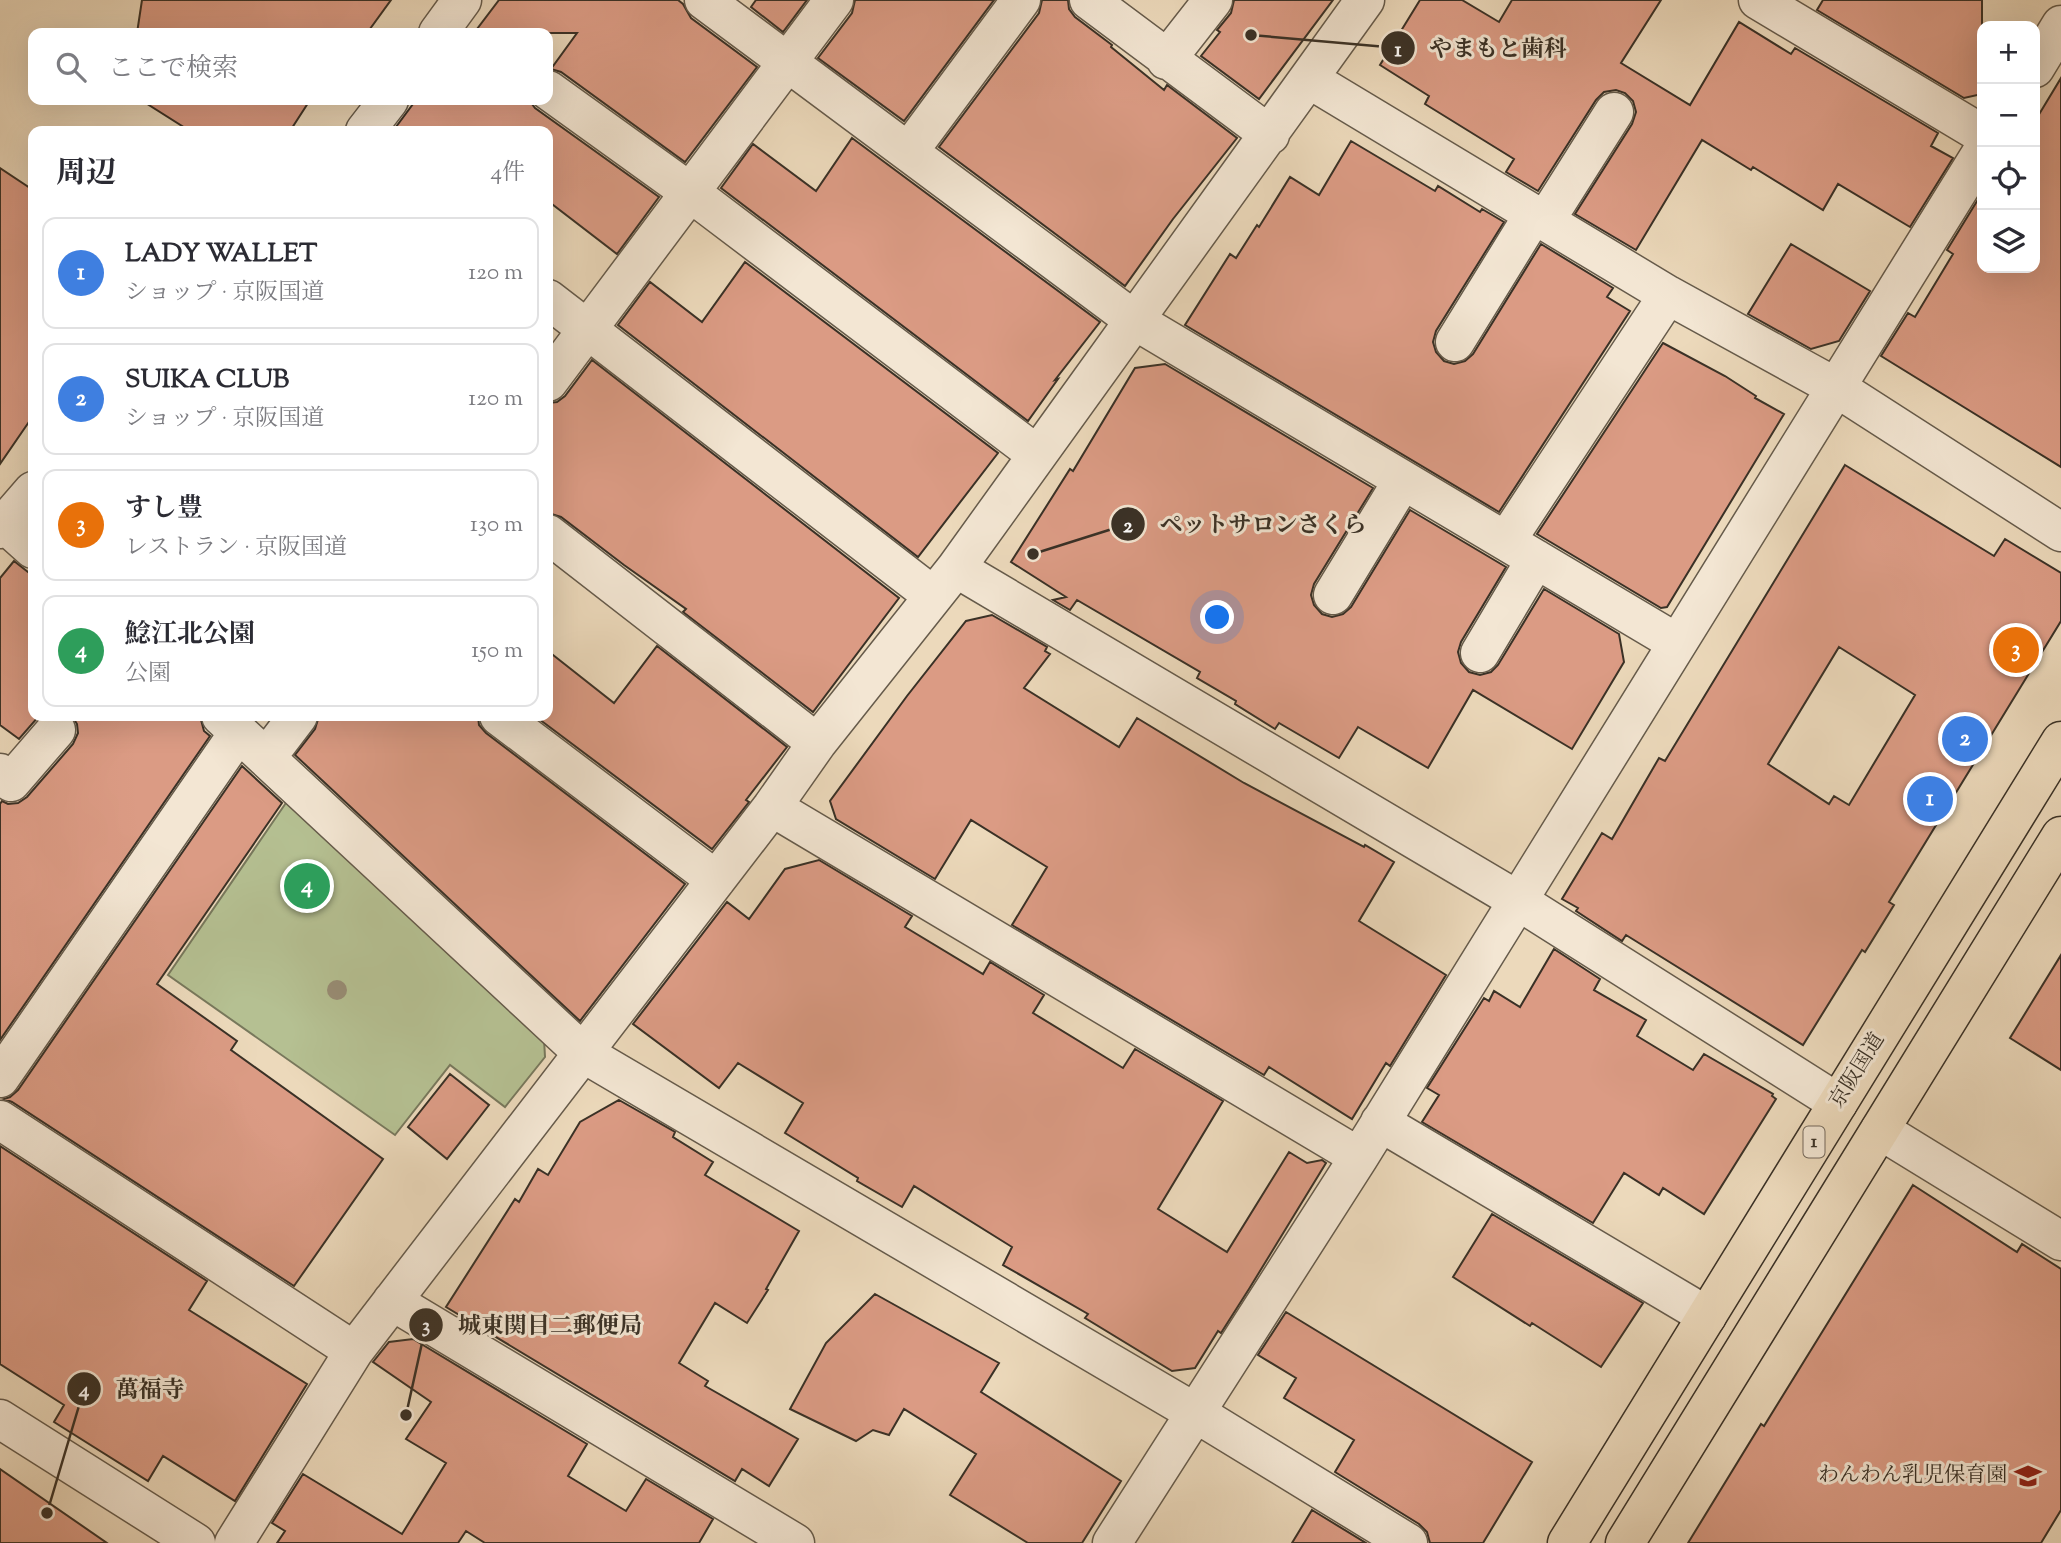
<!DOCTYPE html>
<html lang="ja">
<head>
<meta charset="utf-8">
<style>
  body { margin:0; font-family:"Sorts Mill Goudy","Noto Serif JP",serif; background:#f2f2f3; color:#2b2b33 }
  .controls { position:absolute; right:21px; top:21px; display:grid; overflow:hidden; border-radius:14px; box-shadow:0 7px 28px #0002 }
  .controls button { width:63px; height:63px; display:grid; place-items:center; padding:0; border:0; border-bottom:2px solid #e1e1e2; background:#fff; color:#2b2b33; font:35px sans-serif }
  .you { position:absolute; left:1218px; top:618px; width:24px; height:24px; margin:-18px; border:5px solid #fff; border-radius:50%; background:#1a73e8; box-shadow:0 0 0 10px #1a73e833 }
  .badge { display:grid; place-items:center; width:46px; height:46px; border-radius:50%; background:#ea580c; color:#fff; font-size:23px; font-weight:700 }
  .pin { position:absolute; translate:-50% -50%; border:4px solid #fff; box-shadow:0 2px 7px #0006 }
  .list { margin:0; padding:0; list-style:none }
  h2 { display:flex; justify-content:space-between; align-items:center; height:91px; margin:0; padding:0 28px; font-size:30px }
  h2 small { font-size:23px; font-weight:400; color:#7c7c81 }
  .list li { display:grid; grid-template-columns:46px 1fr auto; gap:21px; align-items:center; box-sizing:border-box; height:112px; margin:0 14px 14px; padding:0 14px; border:2px solid #e1e1e2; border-radius:14px }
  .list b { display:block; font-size:26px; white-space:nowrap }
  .list p { margin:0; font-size:23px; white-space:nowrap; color:#7c7c81 }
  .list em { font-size:23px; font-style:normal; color:#7c7c81 }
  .icon { flex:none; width:38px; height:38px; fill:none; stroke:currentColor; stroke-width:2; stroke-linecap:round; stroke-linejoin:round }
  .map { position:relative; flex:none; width:2061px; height:1543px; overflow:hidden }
  .search { position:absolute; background:#fff; box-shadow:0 7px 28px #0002; left:28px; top:28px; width:525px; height:77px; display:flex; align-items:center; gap:18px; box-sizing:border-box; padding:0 24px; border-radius:14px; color:#7c7c81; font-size:26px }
  .panel { position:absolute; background:#fff; box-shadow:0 7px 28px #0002; left:28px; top:126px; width:525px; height:595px; border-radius:14px }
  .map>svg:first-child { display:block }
</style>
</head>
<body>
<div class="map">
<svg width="2061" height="1543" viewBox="0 0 2061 1543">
  <rect width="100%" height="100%" fill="#ecd9bb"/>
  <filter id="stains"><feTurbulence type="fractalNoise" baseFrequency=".00286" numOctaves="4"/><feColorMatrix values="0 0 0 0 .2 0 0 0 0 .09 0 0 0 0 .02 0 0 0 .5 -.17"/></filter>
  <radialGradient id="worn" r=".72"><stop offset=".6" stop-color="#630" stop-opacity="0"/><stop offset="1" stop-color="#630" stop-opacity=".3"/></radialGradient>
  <path fill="#b5c092" stroke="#78785c" stroke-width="2" d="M 290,797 L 544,1039 L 545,1057 L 505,1107 L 450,1065 L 395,1135 L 168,975 Z"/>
  <path fill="#db9b84" stroke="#3a3126" stroke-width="2" fill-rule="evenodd" d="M 142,0 L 391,0 L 367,33 L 137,33 Z
    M 499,0 L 678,0 L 683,4 L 691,18 L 757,67 L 685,162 L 561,72 L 551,69 L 577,33 L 474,33 Z
    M 756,0 L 807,0 L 783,32 L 751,7 Z
    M 855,0 L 994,0 L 904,121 L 818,58 L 852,13 Z
    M 1042,0 L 1068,0 L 1069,9 L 1075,17 L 1112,45 L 1111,47 L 1164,90 L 1167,85 L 1237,138 L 1173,219 L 1125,286 L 939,147 L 1039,13 Z
    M 1234,0 L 1333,0 L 1259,99 L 1201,56 L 1220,32 L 1217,30 L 1231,13 Z
    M 1420,0 L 1462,0 L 1499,22 L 1512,0 L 1661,0 L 1621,63 L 1690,105 L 1739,22 L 1791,54 L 1795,48 L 1938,133 L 1931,146 L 1953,158 L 1910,227 L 1838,184 L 1823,210 L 1753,167 L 1751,170 L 1702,140 L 1636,250 L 1575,214 L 1632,124 L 1636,112 L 1633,101 L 1625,93 L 1616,90 L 1604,92 L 1596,100 L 1538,191 L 1506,172 L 1514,159 L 1425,104 L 1429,96 L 1380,65 Z
    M 1823,0 L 1982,0 L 1982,94 L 1964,98 L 1817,10 Z
    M 2061,78 L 2061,467 L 1881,356 L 1908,313 L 1915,317 L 1953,254 L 1947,250 L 1982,193 L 1982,268 L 2035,268 L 2035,121 Z
    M 141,100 L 310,100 L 290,131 L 190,131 Z
    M 416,100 L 529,100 L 535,108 L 659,197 L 617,254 L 548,201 L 548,131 L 393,131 Z
    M 852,138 L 1100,322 L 1055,380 L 1058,379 L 1028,421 L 721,188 L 753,144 L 816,191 Z
    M 1351,141 L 1435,191 L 1438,186 L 1480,212 L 1482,209 L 1504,222 L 1436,331 L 1433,342 L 1436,352 L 1444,361 L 1454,364 L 1465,361 L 1473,354 L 1541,244 L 1613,288 L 1607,297 L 1630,311 L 1499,512 L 1185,325 L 1230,254 L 1236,258 L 1257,225 L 1259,227 L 1290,177 L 1319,195 Z
    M 0,168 L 33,190 L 33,416 L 0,464 Z
    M 1791,244 L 1870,291 L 1839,341 L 1811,349 L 1748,314 Z
    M 745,262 L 998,453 L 918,557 L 618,325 L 650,282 L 702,322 Z
    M 1663,343 L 1725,376 L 1756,396 L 1755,398 L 1784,414 L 1667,607 L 1661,608 L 1537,534 Z
    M 592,360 L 899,598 L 813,712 L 683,612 L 686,609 L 624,565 L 561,517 L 548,513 L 548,403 L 557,402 L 565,396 Z
    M 1165,364 L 1373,488 L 1314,584 L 1311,595 L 1314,605 L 1322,614 L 1332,617 L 1343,614 L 1351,607 L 1410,510 L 1506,567 L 1461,642 L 1458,652 L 1461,663 L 1469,672 L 1480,675 L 1491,672 L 1498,665 L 1544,589 L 1619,634 L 1624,662 L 1572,749 L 1473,690 L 1428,768 L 1358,727 L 1339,758 L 1279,723 L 1275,729 L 1235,704 L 1236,701 L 1197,678 L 1200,672 L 1077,600 L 1070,610 L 1053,600 L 1066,597 L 1011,562 L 1070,469 L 1073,471 L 1135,368 Z
    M 1845,465 L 1994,556 L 2005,539 L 2061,573 L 2061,621 L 1889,902 L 1894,905 L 1865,952 L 1862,950 L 1803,1045 L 1626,935 L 1622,941 L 1576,911 L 1578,908 L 1562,899 L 1602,833 L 1612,839 L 1659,758 L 1665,761 ZM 1839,647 L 1915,695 L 1849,805 L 1834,796 L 1829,804 L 1768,764 Z
    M 14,561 L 33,576 L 33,716 L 39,716 L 19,739 L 0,725 L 0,578 Z
    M 992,615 L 1047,647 L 1045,651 L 1050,654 L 1024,688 L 1119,747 L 1137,718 L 1244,783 L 1364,847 L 1365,845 L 1394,862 L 1359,921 L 1446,975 L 1390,1066 L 1386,1063 L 1352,1119 L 1269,1067 L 1264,1075 L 1012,925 L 1047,867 L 971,820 L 935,879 L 836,819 L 830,801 L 907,696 L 966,621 Z
    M 657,646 L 787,747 L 746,800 L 749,802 L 712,849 L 535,716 L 548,716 L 548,651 L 614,703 Z
    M 72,716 L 200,716 L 204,731 L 210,736 L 0,1040 L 0,804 L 2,801 L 8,804 L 18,803 L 27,797 L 73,744 L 78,733 L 77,724 Z
    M 319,716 L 478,716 L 479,725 L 486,733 L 685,884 L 580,1021 L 295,755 L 315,729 Z
    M 242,766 L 282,803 L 157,984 L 237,1041 L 231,1050 L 383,1159 L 294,1286 L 12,1102 L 4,1099 L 10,1097 L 18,1090 Z
    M 819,860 L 912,916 L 905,927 L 983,974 L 990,962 L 1044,995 L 1033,1013 L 1123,1068 L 1135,1049 L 1223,1101 L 1158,1209 L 1227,1252 L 1289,1152 L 1307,1163 L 1322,1160 L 1326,1163 L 1249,1289 L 1221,1333 L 1218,1331 L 1195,1368 L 1172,1371 L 1085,1318 L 1088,1314 L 1003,1265 L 1012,1247 L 914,1186 L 902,1207 L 857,1181 L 858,1178 L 785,1133 L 803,1103 L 738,1063 L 719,1088 L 633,1024 L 727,902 L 749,919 L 785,869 Z
    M 1554,949 L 1600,979 L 1594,990 L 1646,1020 L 1637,1036 L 1693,1070 L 1704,1054 L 1773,1094 L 1772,1096 L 1776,1099 L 1704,1214 L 1663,1188 L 1659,1195 L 1624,1173 L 1593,1223 L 1422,1122 L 1439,1095 L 1427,1088 L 1484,998 L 1489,1001 L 1494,991 L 1520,1007 Z
    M 2061,955 L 2061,1070 L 2010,1038 Z
    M 450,1074 L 489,1105 L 447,1159 L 408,1127 Z
    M 619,1100 L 675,1132 L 673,1137 L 713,1162 L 705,1175 L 799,1231 L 766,1289 L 768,1290 L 747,1323 L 715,1303 L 679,1363 L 708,1381 L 705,1386 L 798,1439 L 769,1486 L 742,1469 L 735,1481 L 446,1307 L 515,1199 L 519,1202 L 538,1169 L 548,1175 L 580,1122 Z
    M 0,1146 L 207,1281 L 189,1310 L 307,1384 L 235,1501 L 163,1456 L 148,1481 L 54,1422 L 64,1405 L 0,1364 Z
    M 1913,1185 L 2017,1252 L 2022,1244 L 2061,1269 L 2061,1510 L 2041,1543 L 1688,1543 L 1761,1424 L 1764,1426 Z
    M 1492,1214 L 1643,1303 L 1601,1367 L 1532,1323 L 1530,1326 L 1453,1277 Z
    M 875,1294 L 999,1363 L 981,1392 L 1121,1481 L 1082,1543 L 1028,1543 L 950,1495 L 976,1454 L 904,1409 L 889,1435 L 873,1430 L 856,1441 L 790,1409 L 826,1343 Z
    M 1286,1312 L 1532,1462 L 1483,1543 L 1430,1543 L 1427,1532 L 1419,1524 L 1335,1472 L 1354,1440 L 1284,1398 L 1296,1378 L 1258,1355 Z
    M 413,1339 L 587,1444 L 568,1476 L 626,1511 L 646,1479 L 713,1519 L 699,1543 L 485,1543 L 466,1531 L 458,1543 L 277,1543 L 285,1531 L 272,1523 L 303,1474 L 402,1534 L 446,1463 L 406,1439 L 431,1402 L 373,1362 L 389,1342 Z
    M 0,1469 L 107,1543 L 0,1543 Z
    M 1312,1510 L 1366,1543 L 1292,1543 Z"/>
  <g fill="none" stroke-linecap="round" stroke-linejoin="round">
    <defs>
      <path id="minor" d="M 704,0 L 1134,320 L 1677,643
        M 1089,0 L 1270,135
        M 1758,0 L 1982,134
        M 438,33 L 462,0
        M 1166,60 L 1213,0
        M 2035,68 L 2061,25
        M 1309,79 L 1668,295 L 1837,388 L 2061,532
        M 548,90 L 691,193 L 1036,454
        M 365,131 L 389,100
        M 909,151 L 1021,0
        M 1545,221 L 1614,112
        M 548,299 L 932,595
        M 1455,342 L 1534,214
        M 548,382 L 834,0
        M 5,524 L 33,549
        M 0,529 L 33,491
        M 548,534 L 817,743
        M 1506,541 L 1668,295
        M 956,568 L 1517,900 L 1838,1103
        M 1333,595 L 1403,480
        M 1480,653 L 1536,559
        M 221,716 L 583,1053 L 1194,1412 L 1408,1543
        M 499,716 L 716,880
        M 266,758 L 298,716
        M 0,773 L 11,782 L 56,730
        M 772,807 L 1359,1157
        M 0,1078 L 239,732
        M 0,1120 L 354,1351
        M 1380,1122 L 1707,1316
        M 1880,1130 L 2061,1241
        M 392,1301 L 795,1543
        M 0,1419 L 196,1543
        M 234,1543 L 354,1351 L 772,807 L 817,743 L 956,568 L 1365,0
        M 1112,1543 L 1359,1157 L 1982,152"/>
      <path id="highway" d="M 1567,1543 L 2061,741
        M 1625,1543 L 2061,836"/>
    </defs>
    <use href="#minor" stroke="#665b4b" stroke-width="41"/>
    <use href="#highway" stroke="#3a3126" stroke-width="41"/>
    <use href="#minor" stroke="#f3e6d3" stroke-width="38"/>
    <use href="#highway" stroke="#ecd9bb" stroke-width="38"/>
  </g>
  <circle fill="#988d75" cx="337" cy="990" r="10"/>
  <defs>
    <symbol id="school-bare" viewBox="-9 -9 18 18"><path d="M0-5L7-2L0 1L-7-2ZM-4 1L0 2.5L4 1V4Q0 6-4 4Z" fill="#8f2418" stroke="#f3e6d3" stroke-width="2.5" paint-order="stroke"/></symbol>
  </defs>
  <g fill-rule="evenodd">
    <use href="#school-bare" x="2009" y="1457" width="38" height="38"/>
  </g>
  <g text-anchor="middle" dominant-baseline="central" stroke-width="6" stroke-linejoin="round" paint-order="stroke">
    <rect fill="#f3e6d3" stroke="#72675a" stroke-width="2" x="1803.5" y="1126.5" width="21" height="31" rx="5"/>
    <g font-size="19" font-weight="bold" fill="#3a3126">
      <text x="1814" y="1142">1</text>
    </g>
    <g font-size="21" fill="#3a3126" stroke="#f3e6d3">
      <text transform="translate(1858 1071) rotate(-58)">京阪国道</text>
    </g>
    <g font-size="21" fill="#3a3126" stroke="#f3e6d3" text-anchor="end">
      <text x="2007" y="1476">わんわん乳児保育園</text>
    </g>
  </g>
  <path fill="none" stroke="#3a3126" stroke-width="2.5" d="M1251 35L1398 48M1033 554L1128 524M406 1415L426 1325M47 1513L84 1389"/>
  <g fill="#3a3126" stroke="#f3e6d3" stroke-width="2.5">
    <circle cx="1251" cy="35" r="7"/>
    <circle cx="1033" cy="554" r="7"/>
    <circle cx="406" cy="1415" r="7"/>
    <circle cx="47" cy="1513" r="7"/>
    <circle cx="1398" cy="48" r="18"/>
    <circle cx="1128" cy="524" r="18"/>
    <circle cx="426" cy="1325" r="18"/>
    <circle cx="84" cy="1389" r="18"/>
  </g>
  <g font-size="21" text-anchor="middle" font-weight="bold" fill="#fff">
    <text x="1398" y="56">1</text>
    <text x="1128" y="532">2</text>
    <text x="426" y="1332">3</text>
    <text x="84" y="1396">4</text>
  </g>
  <g font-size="23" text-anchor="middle" font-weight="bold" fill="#3a3126" stroke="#f3e6d3" stroke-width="6" stroke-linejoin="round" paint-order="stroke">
    <text x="1498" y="56">やまもと歯科</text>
    <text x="1263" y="532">ペットサロンさくら</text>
    <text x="550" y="1333">城東関目二郵便局</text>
    <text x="150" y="1397">萬福寺</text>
  </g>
  <rect width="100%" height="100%" filter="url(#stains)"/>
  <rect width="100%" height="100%" fill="url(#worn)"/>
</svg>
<div class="controls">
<button>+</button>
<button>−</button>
<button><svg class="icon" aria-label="locate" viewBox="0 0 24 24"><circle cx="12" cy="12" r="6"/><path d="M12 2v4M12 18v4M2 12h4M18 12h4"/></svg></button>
<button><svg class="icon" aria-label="layers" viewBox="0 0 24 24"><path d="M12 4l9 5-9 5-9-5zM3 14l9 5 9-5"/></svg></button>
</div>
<div class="you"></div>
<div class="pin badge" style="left:1930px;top:799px;background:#3f7fe0">1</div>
<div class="pin badge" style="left:1965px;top:739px;background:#3f7fe0">2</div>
<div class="pin badge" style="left:2016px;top:650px;background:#e8710a">3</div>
<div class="pin badge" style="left:307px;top:886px;background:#2e9e5b">4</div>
<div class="search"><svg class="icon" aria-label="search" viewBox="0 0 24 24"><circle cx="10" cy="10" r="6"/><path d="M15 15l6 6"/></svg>ここで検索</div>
<section class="panel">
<h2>周辺<small>4件</small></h2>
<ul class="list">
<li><span class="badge" style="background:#3f7fe0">1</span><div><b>LADY WALLET</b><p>ショップ · 京阪国道</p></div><em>120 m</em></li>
<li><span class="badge" style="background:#3f7fe0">2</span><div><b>SUIKA CLUB</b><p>ショップ · 京阪国道</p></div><em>120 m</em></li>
<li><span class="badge" style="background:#e8710a">3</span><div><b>すし豊</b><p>レストラン · 京阪国道</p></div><em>130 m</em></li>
<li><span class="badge" style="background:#2e9e5b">4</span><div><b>鯰江北公園</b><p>公園</p></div><em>150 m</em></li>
</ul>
</section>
</div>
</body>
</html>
